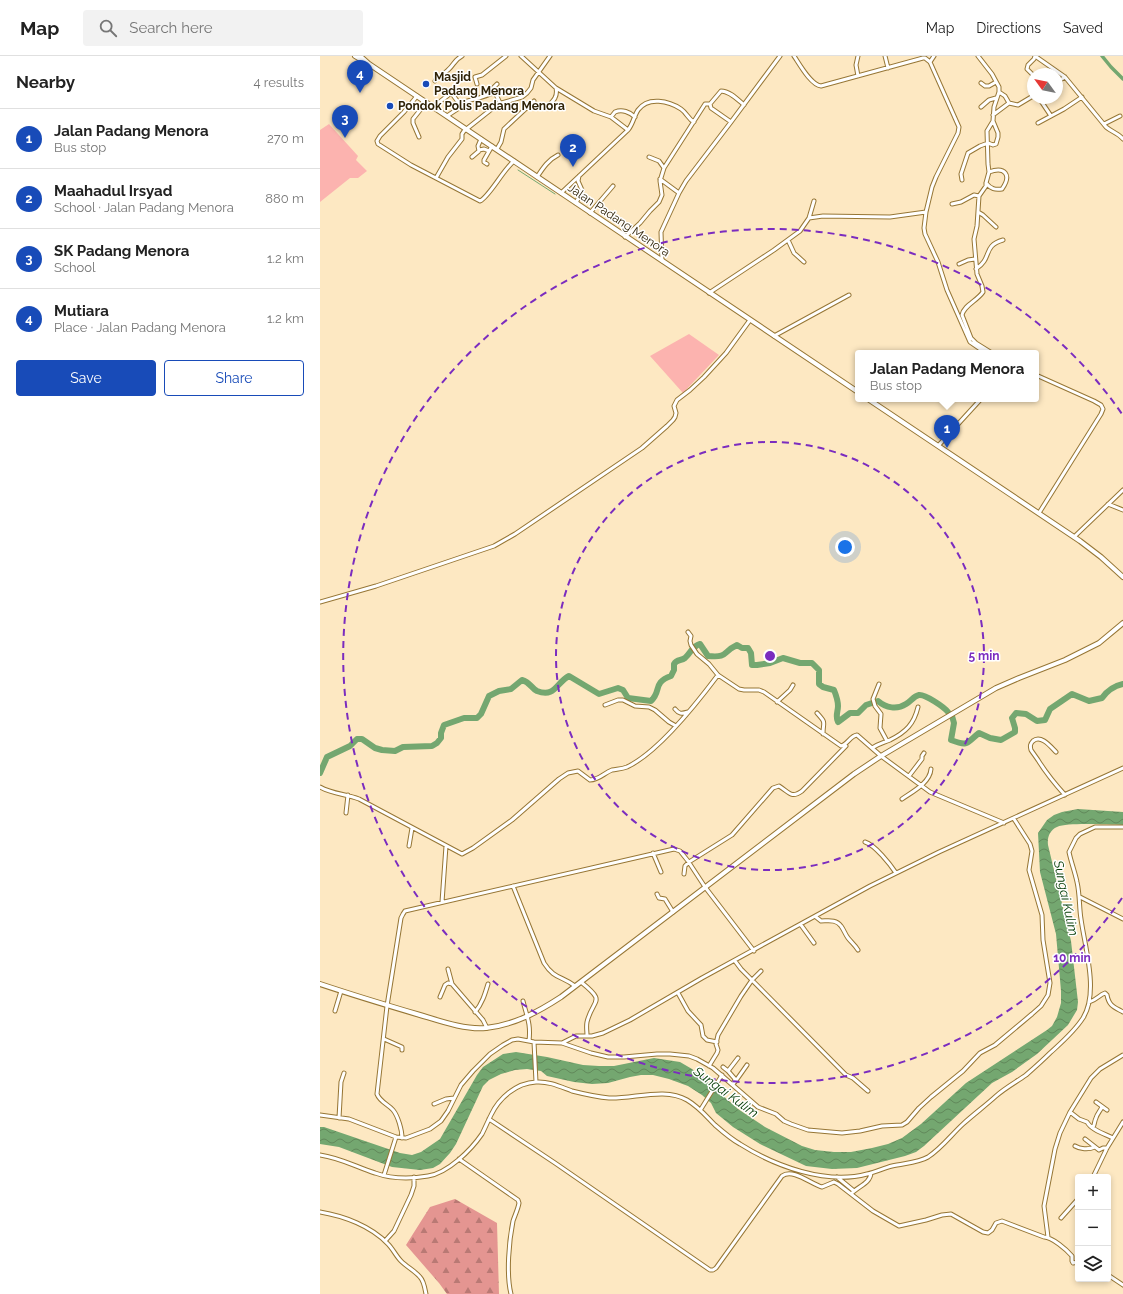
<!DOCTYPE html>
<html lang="en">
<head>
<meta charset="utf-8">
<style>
  body { margin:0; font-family:Raleway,sans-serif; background:#f2f2f2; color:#222 }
  .controls { position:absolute; right:12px; bottom:12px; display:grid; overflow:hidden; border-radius:4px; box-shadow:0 2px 6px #0003 }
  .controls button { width:36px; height:36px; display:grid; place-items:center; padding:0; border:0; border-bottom:1px solid #e0e0e0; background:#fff; color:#222; font:20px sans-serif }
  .compass { position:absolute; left:707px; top:12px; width:36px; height:36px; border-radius:50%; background:#fff; box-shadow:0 2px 6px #0003; rotate:303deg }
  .you { position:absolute; left:525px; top:491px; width:14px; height:14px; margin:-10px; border:3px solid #fff; border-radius:50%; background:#1a73e8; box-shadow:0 0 0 6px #1a73e833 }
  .badge { display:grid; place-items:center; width:26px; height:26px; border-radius:50%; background:#184bb8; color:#fff; font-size:13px; font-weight:700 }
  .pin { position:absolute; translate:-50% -33px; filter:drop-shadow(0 1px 2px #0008) }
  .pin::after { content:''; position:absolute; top:21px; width:14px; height:12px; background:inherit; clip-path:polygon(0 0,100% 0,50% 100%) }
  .popup { position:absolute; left:535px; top:294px; width:184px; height:52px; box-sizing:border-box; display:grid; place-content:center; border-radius:4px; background:#fff; filter:drop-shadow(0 1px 3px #0005); font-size:13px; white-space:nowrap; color:#767676 }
  .popup b { font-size:15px; color:#222 }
  .popup::after { content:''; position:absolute; left:50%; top:100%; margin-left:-8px; border:8px solid transparent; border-top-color:#fff }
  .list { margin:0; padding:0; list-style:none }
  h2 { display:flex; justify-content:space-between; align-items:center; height:52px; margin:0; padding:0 16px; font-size:17px }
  h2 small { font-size:13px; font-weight:400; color:#767676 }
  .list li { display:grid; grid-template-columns:26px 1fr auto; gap:12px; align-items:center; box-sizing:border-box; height:60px; padding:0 16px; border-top:1px solid #e0e0e0 }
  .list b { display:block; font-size:15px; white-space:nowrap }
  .list p { margin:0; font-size:13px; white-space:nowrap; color:#767676 }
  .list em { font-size:13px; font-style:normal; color:#767676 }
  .actions { display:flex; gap:8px; padding:12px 16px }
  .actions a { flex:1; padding:9px 0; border:1px solid #184bb8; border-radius:4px; text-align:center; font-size:14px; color:#184bb8 }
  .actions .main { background:#184bb8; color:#fff }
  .icon { flex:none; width:22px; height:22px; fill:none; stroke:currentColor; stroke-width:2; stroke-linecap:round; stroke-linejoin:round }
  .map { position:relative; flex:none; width:803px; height:1238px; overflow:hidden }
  header { display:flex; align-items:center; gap:24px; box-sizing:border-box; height:56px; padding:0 20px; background:#fff; border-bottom:1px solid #e0e0e0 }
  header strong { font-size:19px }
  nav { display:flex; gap:22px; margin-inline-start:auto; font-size:14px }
  .search { width:280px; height:36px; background:#f2f2f2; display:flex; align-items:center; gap:10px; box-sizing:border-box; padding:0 14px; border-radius:4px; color:#767676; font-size:15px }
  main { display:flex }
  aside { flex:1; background:#fff }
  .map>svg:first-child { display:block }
</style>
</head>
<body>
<header>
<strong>Map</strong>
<div class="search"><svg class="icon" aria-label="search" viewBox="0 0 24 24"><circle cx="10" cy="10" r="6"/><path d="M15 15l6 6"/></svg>Search here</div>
<nav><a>Map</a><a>Directions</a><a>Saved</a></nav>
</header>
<main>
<aside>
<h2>Nearby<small>4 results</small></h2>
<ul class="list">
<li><span class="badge">1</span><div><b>Jalan Padang Menora</b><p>Bus stop</p></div><em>270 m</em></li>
<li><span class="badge">2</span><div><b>Maahadul Irsyad</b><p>School · Jalan Padang Menora</p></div><em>880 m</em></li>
<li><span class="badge">3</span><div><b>SK Padang Menora</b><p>School</p></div><em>1.2 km</em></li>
<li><span class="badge">4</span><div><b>Mutiara</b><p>Place · Jalan Padang Menora</p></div><em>1.2 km</em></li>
</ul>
<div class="actions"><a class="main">Save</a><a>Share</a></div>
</aside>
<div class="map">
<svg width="803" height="1238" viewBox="0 0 803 1238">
  <defs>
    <pattern id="forest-firs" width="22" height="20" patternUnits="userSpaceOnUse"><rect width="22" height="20" fill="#e49591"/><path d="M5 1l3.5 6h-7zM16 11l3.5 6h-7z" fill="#b97974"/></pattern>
    <pattern id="water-waves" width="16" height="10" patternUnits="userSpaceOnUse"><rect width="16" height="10" fill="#74a770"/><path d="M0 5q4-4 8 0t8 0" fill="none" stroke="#60885a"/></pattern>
  </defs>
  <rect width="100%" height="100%" fill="#fde8c2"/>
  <path fill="url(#forest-firs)" d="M 135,1143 L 177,1167 L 179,1238 L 127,1238 L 119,1227 L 86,1189 L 110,1151 Z"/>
  <path fill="#fcb3af" d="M 9,68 L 38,100 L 36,104 L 47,115 L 38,122 L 30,122 L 0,146 L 0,74 Z
    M 369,278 L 399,299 L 363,337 L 330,300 Z"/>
  <path fill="url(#water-waves)" d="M 758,753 L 803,756 L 803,769 C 789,769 749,766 737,771 C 730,774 727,781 728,789 L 751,885 L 758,946 L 757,954 L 748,969 L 717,998 L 692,1016 L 672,1027 L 604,1090 L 596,1096 L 585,1100 L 537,1112 L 512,1113 L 486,1110 L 440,1088 L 413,1071 L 396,1057 L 391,1047 L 382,1039 L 368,1030 L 349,1023 L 333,1019 L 321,1019 L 310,1021 L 288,1027 L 272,1028 L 254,1026 L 227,1020 L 221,1015 L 207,1013 L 195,1014 L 181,1018 L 169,1024 L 163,1030 L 136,1088 L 130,1097 L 120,1108 L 113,1112 L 100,1114 L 72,1111 L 19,1091 L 0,1088 L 0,1071 L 4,1071 L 80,1097 L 92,1099 L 101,1096 L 120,1083 L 157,1019 L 163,1011 L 183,998 L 196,996 L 227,1001 L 263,1009 L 279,1010 L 294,1010 L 334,1002 L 360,1006 L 372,1013 L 384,1023 L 418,1053 L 445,1071 L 482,1090 L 495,1094 L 514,1096 L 531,1096 L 552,1092 L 568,1088 L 582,1082 L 601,1068 L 646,1027 L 727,974 L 732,970 L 737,961 L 741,947 L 741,935 L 736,878 L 720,816 L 718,777 L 727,764 L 734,759 L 742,756 Z"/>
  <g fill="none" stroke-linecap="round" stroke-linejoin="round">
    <path stroke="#74a770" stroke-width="1" d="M 198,114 L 235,138"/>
    <path stroke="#74a770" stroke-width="3.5" d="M 782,0 L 791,11 L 803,23"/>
    <path stroke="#74a770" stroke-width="6" d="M 632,660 L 634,667 L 631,684 C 649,691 646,687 659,677 L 670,682 L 681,684 L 695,676 L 695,672 L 692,662 L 696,657 L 706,658 L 717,665 L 725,664 L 730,653 L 752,638 L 769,645 L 782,642 C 787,635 794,630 803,628
      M 0,717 L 7,701 L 30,690 L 37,683 L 42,683 L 55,692 L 62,694 L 75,695 L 83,691 L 112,690 L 117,687 L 121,682 L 121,677 L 124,669 L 144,662 L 157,662 L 161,658 L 169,640 L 179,635 L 191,633 L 202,624 C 210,626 211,632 217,635 C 235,642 236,627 249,620 L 279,638 L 298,632 L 303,634 L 308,642 L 331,645 C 342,635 332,627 351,620 L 354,614 L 354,608 C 357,603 361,605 365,602 C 371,597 372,590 380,588 L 388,600 C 409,602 402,596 417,589 L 422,592 L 428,592 L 431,597 L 432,609 L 437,609 L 450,607 L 463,602 L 480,607 L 492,607 L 499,614 L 499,628 L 503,631 L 514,634 C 516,639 518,644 518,650 C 518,656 515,660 518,666 L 530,657 L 538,657 L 546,649 L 558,645 C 566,652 577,654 586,648 C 590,646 594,640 599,639 C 605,638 624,651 628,656"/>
    <defs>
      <path id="street" d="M 201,0 L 236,32 L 274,55 L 291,61 L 308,74
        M 474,0 C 480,9 491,29 501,30 L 603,2 L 605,2 L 610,6 L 639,71 L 638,77 L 616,121 L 612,131 L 606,156 L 604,172 L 605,178 L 618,206 L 627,234 L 650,286 L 666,297
        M 538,0 L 536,9 L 538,20
        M 565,0 L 568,12
        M 658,0 L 672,18 L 679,31 L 679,36 L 674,51 L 673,65 L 667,75 L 668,108 L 669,116 L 666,127 L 666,130 L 659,140 L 657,170 L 654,183 L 657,218 L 662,230 L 663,236 C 657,245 644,249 642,259 L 651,282 L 656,287 L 672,297
        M 715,0 L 745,21 L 786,71 C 792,76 798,77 803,83
        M 610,6 L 614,0
        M 713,19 L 707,13 L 708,9 L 714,3 L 715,0
        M 115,25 C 118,19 123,19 128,14 C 134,9 134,4 142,0
        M 737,26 L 745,21
        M 661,27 L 665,30 L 669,30 L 676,26
        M 157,28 L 155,21 L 162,19 L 186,0
        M 177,28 L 173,32 L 180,47
        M 679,36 L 685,40 L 689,47
        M 97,40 L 84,56 L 60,80 L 57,85 L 58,88 L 91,109 L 160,145 C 169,141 183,114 194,105
        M 719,42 L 731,60
        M 390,48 L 391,52 L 411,66
        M 113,51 L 131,37 C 135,40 136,46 141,47
        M 227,51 C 233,45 238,41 236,32
        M 661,51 L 669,44 L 676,42
        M 673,59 L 689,47 L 698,49 L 713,40
        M 127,60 L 139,52 L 141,47 C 152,43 164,42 174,36
        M 291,61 L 295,56 C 302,53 310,56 315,61
        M 718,67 L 744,53 L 762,41
        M 784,68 L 800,60
        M 99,81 L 93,67 L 93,63 L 101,53 L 103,44
        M 177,93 L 181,86 L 184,73 L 214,45
        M 159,94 L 164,93 L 169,95
        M 152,101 L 159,95 L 158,90 L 161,83
        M 329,101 L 339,105 L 344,112
        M 167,108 L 164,106 L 164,104 L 172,90
        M 217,121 C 223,112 228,104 238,99
        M 116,122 L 128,101 L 142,83 L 142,78 L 144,75 L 178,48 L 202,41 L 207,37 L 211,32 L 213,24 L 230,0
        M 340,123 L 359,137
        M 642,124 L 641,118 L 648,97 L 660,90 L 668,87 L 673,89 L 676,88 L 678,81 L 678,77 L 673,65
        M 666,127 C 671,133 675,134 682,133 C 692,119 685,110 669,116
        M 241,137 L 308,74 C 313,68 314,60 318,54 C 328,40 349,45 361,53 C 367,57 368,63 374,66
        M 256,147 L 262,134 L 258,125 L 259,120
        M 632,148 L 641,146 L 654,139 L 659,140
        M 658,156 L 663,159 L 676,171
        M 270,157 L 293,130
        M 489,162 L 494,145
        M 305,181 L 320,167 L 330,155 L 339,146 L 342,139 L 340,125 L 344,112 L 385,48 L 390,48 L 401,35 C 410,35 418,44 424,49
        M 468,184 L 474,197 L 484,206
        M 342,205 L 341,176 L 359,137 L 366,125 L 411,66 L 460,0
        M 639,208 L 648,204 L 655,203
        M 656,213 C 673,202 662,190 683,184
        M 389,237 L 454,194 L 480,175 L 489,162 L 503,160 L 570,161 L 606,156
        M 454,280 L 529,239
        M 716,319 L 774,345 L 781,349 L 783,353 L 781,358 L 719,457
        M 618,390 L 661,343
        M 788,448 L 803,454
        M 754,481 L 803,434
        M 0,546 L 56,530 L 174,490 L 195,478 L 322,392 L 347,370 L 353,364 L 355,361 L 356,357 L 354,350 L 357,344 L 370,334 L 384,321 L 406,297 L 430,264
        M 368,576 L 371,580 L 370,585 L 371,589 L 377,598 L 389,608 L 398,619 L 419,633 L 424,634 L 439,634 L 444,636 L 521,690 C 528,688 530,680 537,679 L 561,700 L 610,736 L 684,767
        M 559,628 L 553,643 L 555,650 L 561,658 L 560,672 L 567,685
        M 457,646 L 470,634 L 473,629
        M 285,649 L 298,644 L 303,644 L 315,650 L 329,651 L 335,654 L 349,666 L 356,670
        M 355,653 C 359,658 361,658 368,656
        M 497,657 C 507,668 503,665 503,678
        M 552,692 C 558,688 563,687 570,684 C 586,676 594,668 598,651
        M 736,696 C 731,691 721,678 713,685 C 710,688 710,690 711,694 C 713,697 716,701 718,704 C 726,717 735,728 745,739
        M 589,720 L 602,703 L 602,700 L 604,697
        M 0,731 C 12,738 26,738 39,743 L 142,798 L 153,792 L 192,764 L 239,723 L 248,717 L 258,715 L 270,724 C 279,724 284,717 292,714 C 297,713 302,713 307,711 C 339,696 377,647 398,619
        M 582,743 C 592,736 610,727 611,713
        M 26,757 L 28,739
        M 545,786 C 555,789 570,808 576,817
        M 89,790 L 92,772
        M 333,797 L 341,816
        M 364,818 L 365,810 L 369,806 L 412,779 L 453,732 L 459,730 C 469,736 471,743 482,735 L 526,690
        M 193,830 L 224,907 C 234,923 242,920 255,930
        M 337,838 L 339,842 L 345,843 L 353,856
        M 760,841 L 803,863
        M 122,846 L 126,790
        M 496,861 L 501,865 C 508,865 516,863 521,870 C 524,874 525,878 528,882 C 531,886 535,889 538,894
        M 481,869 L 494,887
        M 415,905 L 421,913 L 526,1019 L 533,1022 L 548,1035
        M 128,913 L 132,928
        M 261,926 C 287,947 273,942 267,966 C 266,971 267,975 267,979
        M 358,937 L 368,955 L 381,969 L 383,980 L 387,984 L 397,986
        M 120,941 L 125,929 L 128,927 L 132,928 L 163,964 L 167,972
        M 203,945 C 207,961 211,968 209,985
        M 769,946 C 777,944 779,939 785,937 L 787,939 C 789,950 794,951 803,956
        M 15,955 L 21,935
        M 155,956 C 162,948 165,938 168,928
        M 64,983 L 82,991 L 82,994
        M 214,986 L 216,1026
        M 242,987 L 271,997 L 288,1001 L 304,1001 L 337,998 L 350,998 L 369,1000 L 377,1003 L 393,1012 L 438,1051 L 456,1058 L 464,1065 L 471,1068 L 488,1074 L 522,1077 L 540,1075 L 562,1070 L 582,1069 L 587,1066 L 599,1052 L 611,1041 L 643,1015 L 660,997 L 675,989 L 712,958 L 721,950 L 728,939 L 730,927 L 723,884 L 722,859 L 709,814 L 712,795 L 710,788 L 694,763
        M 389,1010 L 397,997 L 398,994 L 396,988 L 398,979 L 421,940 L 432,924 L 441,915
        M 403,1011 L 408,1015 L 415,1023 L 413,1029
        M 408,1015 L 418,1002
        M 415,1026 L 427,1009
        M 776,1046 L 787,1054
        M 114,1048 L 126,1043 L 134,1042
        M 381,1053 L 402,1019
        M 750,1056 L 759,1063 L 767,1066 C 771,1074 785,1078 793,1082
        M 0,1059 L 29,1063 L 76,1081 L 86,1082 L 110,1073 L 121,1065 L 128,1055 L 141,1029 L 153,1015 L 170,998 L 183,989 L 192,984 L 198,983 L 214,986 L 242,987 L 256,980 L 272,980 L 283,977 L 310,964 L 382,922 L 550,830 L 619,796 L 803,712
        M 19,1062 L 21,1026 L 24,1017
        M 169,1063 L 235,1107 L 390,1214 L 393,1214 L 396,1212 L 462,1120 C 473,1112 491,1128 502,1131 L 514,1126 L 518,1128 L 553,1155 L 579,1170 L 606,1164 L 622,1159 L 631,1158 L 663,1176 L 668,1177 L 672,1174 L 676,1167 L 682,1165 L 724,1181 C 732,1181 747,1194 752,1200 L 752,1205 L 753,1207 L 758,1206
        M 773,1071 C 775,1068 774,1066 776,1062 C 777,1058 780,1055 782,1051
        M 82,1082 C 82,1074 78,1060 73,1054 C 68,1048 60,1046 57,1038 L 67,950 L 81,862 L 83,858 L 85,855 L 354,793 L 360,795 L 368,805 L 385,831 L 434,895
        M 765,1083 L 779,1094 L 783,1092 L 787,1092
        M 755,1090 C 760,1093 768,1094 775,1091
        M 0,1099 C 21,1102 36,1111 55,1117 C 72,1123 91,1123 108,1120 C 128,1117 151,1094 162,1078 C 165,1072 168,1065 171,1059 C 179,1042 196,1027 216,1026 C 229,1025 241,1031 252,1035 C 264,1038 277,1041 289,1042 C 314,1043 345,1031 367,1044 C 379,1051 386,1060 395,1069 C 403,1076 411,1083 420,1088 C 455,1110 506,1129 547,1118 C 556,1116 564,1112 572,1110 C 584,1107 598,1107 608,1101 C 622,1092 631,1079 643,1068 C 654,1058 665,1050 676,1040 C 685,1032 696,1026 706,1019 C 714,1012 722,1005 730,997 C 742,986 754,976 763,962 C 779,937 765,892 761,863 C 759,851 760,839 757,826 C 755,816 751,806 749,796 L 756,782 L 760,778 L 775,771 L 803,771
        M 139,1103 L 198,1144 L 199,1147 C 198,1153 195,1159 193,1165 C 189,1185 186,1218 191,1238
        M 64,1119 L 76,1081
        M 517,1121 L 534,1135
        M 773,1121 L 787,1092 L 803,1066
        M 531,1138 C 538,1130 550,1128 551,1117
        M 0,1156 C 24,1160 51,1170 68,1188 C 73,1193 76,1200 81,1205 C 87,1211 95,1215 100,1221 C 104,1225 105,1233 106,1238
        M 741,1162 L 758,1143
        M 728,1181 L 724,1150 L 735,1093 L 740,1077 L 750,1056 L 771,1022 L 780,1013 L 803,999
        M 65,1185 L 74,1175 L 91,1139 L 94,1130 L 94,1121
        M 788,1219 L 803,1229"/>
      <path id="secondary" d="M 35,0 L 47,7
        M 40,0 L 49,8 L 538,336
        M 548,343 L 760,485 L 781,501 L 803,521
        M 0,928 C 33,939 66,949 100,959 C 120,965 145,974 166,972 C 194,969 218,956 241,941 L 534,718 L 561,700 L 676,632 L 699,622 L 745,604 L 779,587 L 803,567"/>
    </defs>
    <use href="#street" stroke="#967635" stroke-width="5"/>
    <use href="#secondary" stroke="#967635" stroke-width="6"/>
    <use href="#street" stroke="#fff" stroke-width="3"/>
    <use href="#secondary" stroke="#fff" stroke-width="4"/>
  </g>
  <g fill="none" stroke="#7b2cbf" stroke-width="2" stroke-dasharray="7 5">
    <circle cx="450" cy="600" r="214"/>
    <path d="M802 842A427 427 0 1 1 802 358"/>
  </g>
  <g fill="#184bb8" stroke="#fff" stroke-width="1.5">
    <circle cx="106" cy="28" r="4"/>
    <circle cx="70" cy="50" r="4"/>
  </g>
  <g text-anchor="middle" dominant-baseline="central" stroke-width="3" stroke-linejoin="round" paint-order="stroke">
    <g font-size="12" font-weight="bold" fill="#302307" stroke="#fff" text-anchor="start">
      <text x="114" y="21">Masjid<tspan x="114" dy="14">Padang Menora</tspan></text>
      <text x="78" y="50">Pondok Polis Padang Menora</text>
    </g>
    <g font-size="12" fill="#302307" stroke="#fff">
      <text transform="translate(299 164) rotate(34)">Jalan Padang Menora</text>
    </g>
    <g font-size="13" font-style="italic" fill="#023a01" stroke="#fff">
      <text transform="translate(746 842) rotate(78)">Sungai Kulim</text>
      <text transform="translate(406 1036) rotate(36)">Sungai Kulim</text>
    </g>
  </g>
  <circle cx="450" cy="600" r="6" fill="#7b2cbf" stroke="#fff" stroke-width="2"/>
  <g font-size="12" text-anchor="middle" font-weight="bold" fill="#7b2cbf" stroke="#fff" stroke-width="3" stroke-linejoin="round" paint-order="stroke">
    <text x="664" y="604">5 min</text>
    <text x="752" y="906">10 min</text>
  </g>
</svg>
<div class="controls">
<button>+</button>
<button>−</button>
<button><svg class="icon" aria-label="layers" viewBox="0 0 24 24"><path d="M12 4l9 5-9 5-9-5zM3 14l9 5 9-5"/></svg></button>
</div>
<svg class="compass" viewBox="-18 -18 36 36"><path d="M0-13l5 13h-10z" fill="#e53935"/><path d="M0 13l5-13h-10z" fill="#767676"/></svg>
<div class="you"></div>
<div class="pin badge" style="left:627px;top:392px">1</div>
<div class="popup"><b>Jalan Padang Menora</b>Bus stop</div>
<div class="pin badge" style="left:253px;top:111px">2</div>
<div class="pin badge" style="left:25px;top:82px">3</div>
<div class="pin badge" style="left:40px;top:37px">4</div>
</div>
</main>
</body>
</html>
